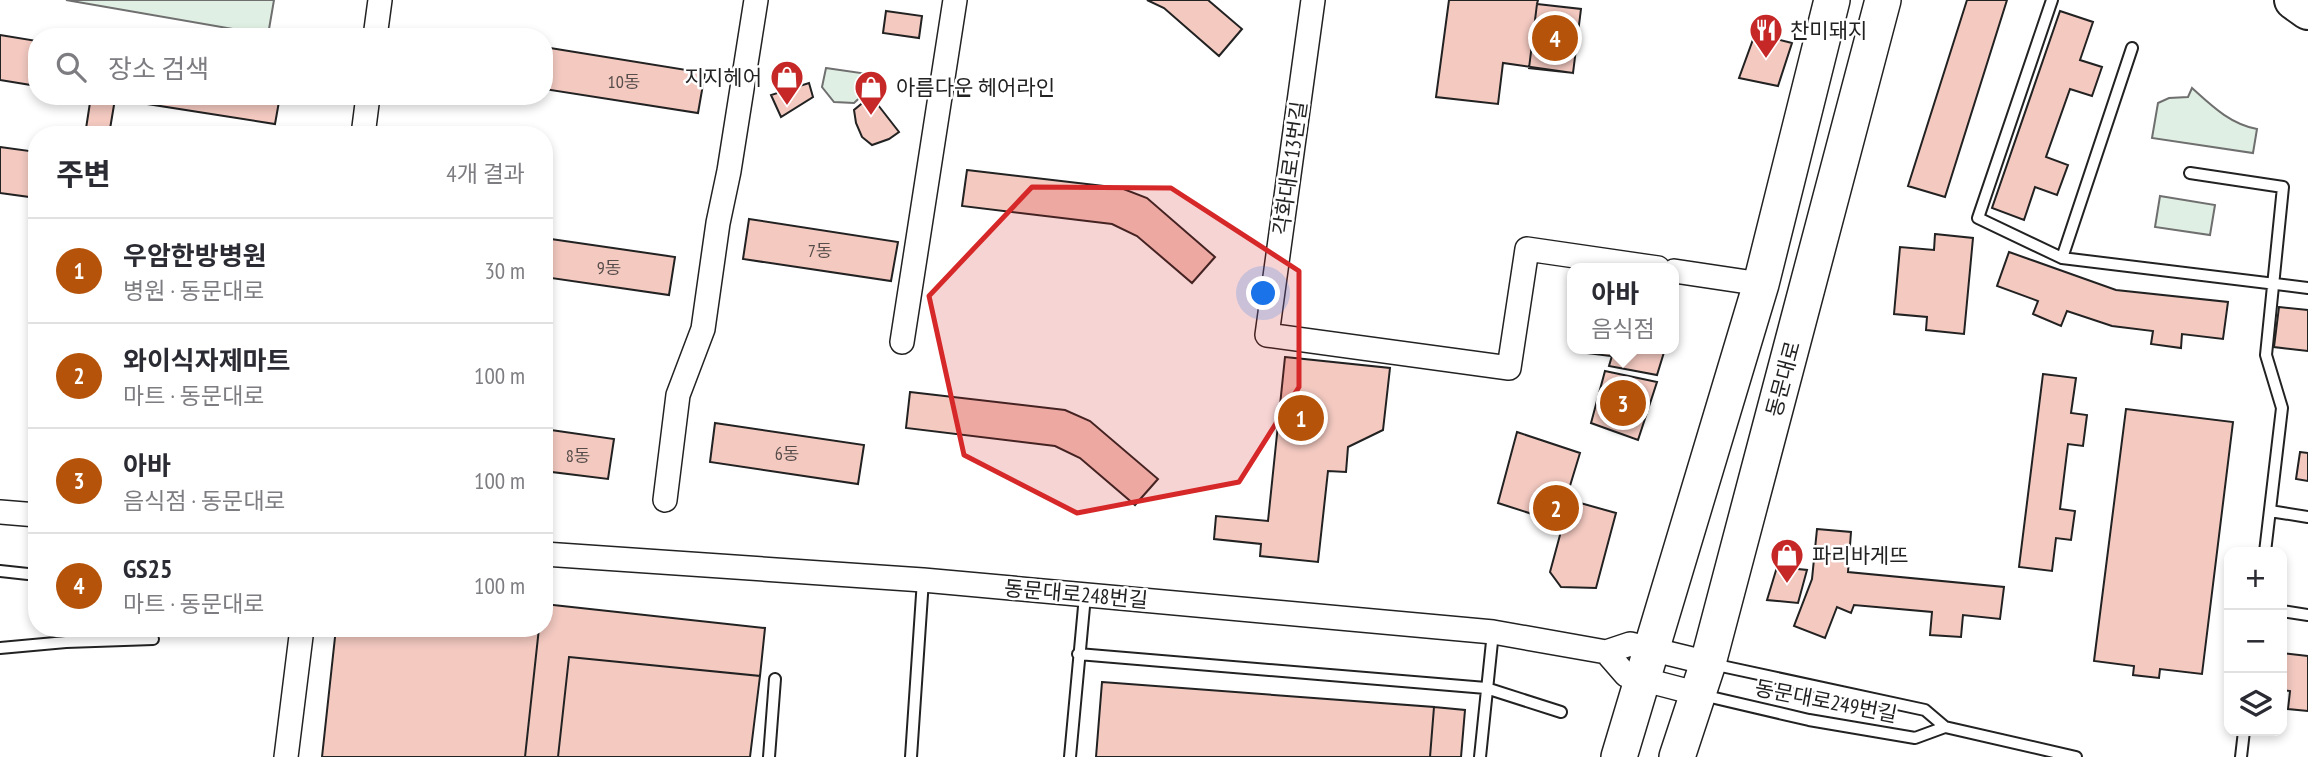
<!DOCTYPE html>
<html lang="ko">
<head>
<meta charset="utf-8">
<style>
  body { margin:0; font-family:"PT Sans Narrow","Noto Sans KR",sans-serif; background:#f2f2f3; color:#2b2b33 }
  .controls { position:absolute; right:21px; bottom:21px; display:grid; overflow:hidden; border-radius:14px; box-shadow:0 4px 10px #0003 }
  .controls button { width:63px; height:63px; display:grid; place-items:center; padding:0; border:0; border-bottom:2px solid #e1e1e2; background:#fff; color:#2b2b33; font:35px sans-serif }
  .you { position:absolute; left:1264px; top:294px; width:24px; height:24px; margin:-18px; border:5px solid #fff; border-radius:50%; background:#1a73e8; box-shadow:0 0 0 10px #1a73e833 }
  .badge { display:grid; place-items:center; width:46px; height:46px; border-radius:50%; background:#b45309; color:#fff; font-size:23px; font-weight:700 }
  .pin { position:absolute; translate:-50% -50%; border:4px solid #fff; box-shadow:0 2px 7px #0006 }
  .popup { position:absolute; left:1567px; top:263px; width:112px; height:91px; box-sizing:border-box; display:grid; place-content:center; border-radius:14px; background:#fff; filter:drop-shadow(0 2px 5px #0005); font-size:23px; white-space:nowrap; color:#7c7c81 }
  .popup b { font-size:26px; color:#2b2b33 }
  .popup::after { content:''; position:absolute; left:50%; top:100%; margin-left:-14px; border:14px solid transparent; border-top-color:#fff }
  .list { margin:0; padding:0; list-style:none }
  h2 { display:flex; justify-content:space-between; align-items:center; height:91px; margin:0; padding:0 28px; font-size:30px }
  h2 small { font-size:23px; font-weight:400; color:#7c7c81 }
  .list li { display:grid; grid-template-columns:46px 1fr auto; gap:21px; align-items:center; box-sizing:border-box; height:105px; padding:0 28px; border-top:2px solid #e1e1e2 }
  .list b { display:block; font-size:26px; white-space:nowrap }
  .list p { margin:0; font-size:23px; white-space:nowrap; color:#7c7c81 }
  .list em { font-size:23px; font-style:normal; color:#7c7c81 }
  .icon { flex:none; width:38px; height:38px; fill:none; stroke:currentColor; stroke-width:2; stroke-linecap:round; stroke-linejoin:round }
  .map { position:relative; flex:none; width:2308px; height:757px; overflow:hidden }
  .search { position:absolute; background:#fff; box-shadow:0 4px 10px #0003; left:28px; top:28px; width:525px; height:77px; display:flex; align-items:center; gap:18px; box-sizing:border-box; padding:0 24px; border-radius:28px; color:#7c7c81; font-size:26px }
  .panel { position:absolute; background:#fff; box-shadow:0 4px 10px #0003; left:28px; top:126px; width:525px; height:511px; border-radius:28px }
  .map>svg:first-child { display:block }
</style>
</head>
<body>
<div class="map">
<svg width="2308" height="757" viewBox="0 0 2308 757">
  <rect width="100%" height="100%" fill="#fff"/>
  <path fill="#e0efe3" stroke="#6f6f6f" stroke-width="2" d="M 66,0 L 274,0 L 268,35 Z
    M 826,68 L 868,74 L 867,91 L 854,103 L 834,102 L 822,87 Z
    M 2192,88 C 2212,106 2230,124 2257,129 L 2253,153 L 2152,138 L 2158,103 L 2169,98 L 2188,97 Z
    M 2160,196 L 2215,205 L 2210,235 L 2155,227 Z"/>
  <path fill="#f3c9c0" stroke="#222" stroke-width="2" d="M 1147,0 L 1208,0 L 1242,29 L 1219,56 L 1164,8 Z
    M 1449,0 L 1538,0 L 1537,4 L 1581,9 L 1573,73 L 1503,63 L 1498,104 L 1436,97 Z
    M 1967,0 L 2007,0 L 1945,197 L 1908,186 Z
    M 1537,4 L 1581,9 L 1573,73 L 1529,68 Z
    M 886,11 L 922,16 L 919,38 L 883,33 Z
    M 2060,11 L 2093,22 L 2080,60 L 2102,67 L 2092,96 L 2070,89 L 2046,157 L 2068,165 L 2057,195 L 2035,187 L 2024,220 L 1992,208 Z
    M 1755,34 L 1792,43 L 1778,86 L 1739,78 Z
    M 0,35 L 37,41 L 37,86 L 0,80 Z
    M 544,47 L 705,73 L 698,113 L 544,89 Z
    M 809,83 L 813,97 L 781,117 L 771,95 Z
    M 91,96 L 280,96 L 275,124 L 115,99 L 109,135 L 85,135 Z
    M 871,96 L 899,132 L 889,139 L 872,145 L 862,137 L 856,123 L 854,110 Z
    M 0,147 L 37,152 L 37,198 L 0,193 Z
    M 967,170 L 1121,188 L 1147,198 L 1215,257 L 1192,283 L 1137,236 L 1112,224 L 962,206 Z
    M 749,219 L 898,242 L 891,281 L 743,259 Z
    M 1935,234 L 1973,238 L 1964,334 L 1926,330 L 1927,317 L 1894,314 L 1900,247 L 1934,250 Z
    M 544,238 L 675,257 L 669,295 L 544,277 Z
    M 2009,252 L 2116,290 L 2228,302 L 2223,339 L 2182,334 L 2181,348 L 2151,344 L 2153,331 L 2112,326 L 2067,311 L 2061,326 L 2033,314 L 2038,301 L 1997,286 Z
    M 2279,307 L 2308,310 L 2308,351 L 2274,347 Z
    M 1587,349 L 1611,349 L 1610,356 L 1586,353 Z
    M 1614,349 L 1665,349 L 1657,375 L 1609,366 Z
    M 1285,357 L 1390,368 L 1383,430 L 1348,447 L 1346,472 L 1328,471 L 1318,562 L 1260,556 L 1261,544 L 1214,539 L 1216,516 L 1268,521 Z
    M 1605,371 L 1657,382 L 1638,440 L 1591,423 Z
    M 2043,374 L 2076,378 L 2071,413 L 2087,415 L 2083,446 L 2068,444 L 2060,509 L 2075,511 L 2071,540 L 2056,538 L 2052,571 L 2019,567 Z
    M 910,392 L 1065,410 L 1090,421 L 1158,479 L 1135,505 L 1080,458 L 1055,446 L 906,428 Z
    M 2126,409 L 2233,422 L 2202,674 L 2160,669 L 2159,678 L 2133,675 L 2134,666 L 2094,661 Z
    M 715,423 L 864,445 L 858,484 L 710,462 Z
    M 544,429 L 614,439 L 608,479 L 544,471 Z
    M 1517,432 L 1580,453 L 1566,499 L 1616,513 L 1596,588 L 1561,587 L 1550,572 L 1563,524 L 1498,503 Z
    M 2300,452 L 2308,453 L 2308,481 L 2296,479 Z
    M 1817,529 L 1851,532 L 1848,572 L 2004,587 L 2000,619 L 1963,615 L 1961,637 L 1930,635 L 1932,612 L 1854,605 L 1851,613 L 1837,607 L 1825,638 L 1794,626 L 1812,579 Z
    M 1777,567 L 1807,570 L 1798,603 L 1767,600 Z
    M 544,604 L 765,628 L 760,676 L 569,657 L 558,757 L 525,757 L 539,628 L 544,628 Z
    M 336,628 L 539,628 L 525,757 L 322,757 Z
    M 2282,653 L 2308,656 L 2308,711 L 2288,709 L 2290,691 L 2282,690 Z
    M 569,657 L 760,676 L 750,757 L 558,757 Z
    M 1102,682 L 1434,707 L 1430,757 L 1096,757 Z
    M 1434,707 L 1465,710 L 1461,757 L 1430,757 Z"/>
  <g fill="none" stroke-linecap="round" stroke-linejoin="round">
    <defs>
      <path id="service" d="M 2052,0 L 1978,218 L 2062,258 L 2308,288
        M 2190,173 L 2283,187 L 2266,355 L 2282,408 L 2265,552
        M 2062,258 L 2132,48
        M 2270,511 L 2308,517
        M 0,571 L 37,575
        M 2282,611 L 2308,615
        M 0,648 L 66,642 L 153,639
        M 1078,654 L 1486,688 L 1561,712
        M 1712,664 L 1925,710 L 1945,727 L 2076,757
        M 1702,695 L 1809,720 L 1915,738 L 1945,727
        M 769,757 L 775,679
        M 911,757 L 923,580
        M 1070,757 L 1085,596
        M 1480,757 L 1493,632
        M 2241,757 L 2244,731"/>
      <path id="minor" d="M 1313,0 L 1267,335 L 1509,368 L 1527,249 L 1658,268
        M 375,37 L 380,0
        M 363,135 L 368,96
        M 1674,271 L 1761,284
        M 902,342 L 955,0
        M 665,500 L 678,395 L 703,329 L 718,223 L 729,171 L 756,0
        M 0,512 L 37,515
        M 544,554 L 923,580 L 1493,632 L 1606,652 L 1630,644 L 1708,663
        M 1606,652 L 1626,675 L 1699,694
        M 286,757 L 302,628"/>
      <path id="primary" d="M 1619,757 L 1761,284 L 1832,0
        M 1677,757 L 1708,663 L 1883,0"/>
      <path id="motorway" d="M 2294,0 L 2308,10"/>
    </defs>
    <use href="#service" stroke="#222" stroke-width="14"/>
    <use href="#minor" stroke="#222" stroke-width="26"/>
    <use href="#primary" stroke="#222" stroke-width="38"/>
    <use href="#motorway" stroke="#222" stroke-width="42"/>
    <use href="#service" stroke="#fff" stroke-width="10"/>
    <use href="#minor" stroke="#fff" stroke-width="23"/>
    <use href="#primary" stroke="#fff" stroke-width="35"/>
    <use href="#motorway" stroke="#fff" stroke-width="38"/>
  </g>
  <path fill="#d62828" fill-opacity="0.2" stroke="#d62828" stroke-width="5" stroke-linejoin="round" d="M 1032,187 L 1171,188 L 1299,271 L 1299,387 L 1239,482 L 1077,513 L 964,455 L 929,296 Z"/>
  <defs>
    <symbol id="restaurant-pin" viewBox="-11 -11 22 30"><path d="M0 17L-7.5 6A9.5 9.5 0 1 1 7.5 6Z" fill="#c62828" stroke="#fff"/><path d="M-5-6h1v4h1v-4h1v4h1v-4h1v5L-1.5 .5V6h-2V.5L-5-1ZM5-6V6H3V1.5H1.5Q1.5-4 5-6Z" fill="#fff"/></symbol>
    <symbol id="shop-pin" viewBox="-11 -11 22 30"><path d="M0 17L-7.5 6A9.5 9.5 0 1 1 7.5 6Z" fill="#c62828" stroke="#fff"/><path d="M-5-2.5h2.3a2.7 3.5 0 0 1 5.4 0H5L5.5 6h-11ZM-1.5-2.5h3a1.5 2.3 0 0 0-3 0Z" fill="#fff"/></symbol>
  </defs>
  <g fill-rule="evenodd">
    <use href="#restaurant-pin" x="1747" y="11" width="38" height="52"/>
    <use href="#shop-pin" x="768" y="58" width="38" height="52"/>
    <use href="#shop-pin" x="852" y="68" width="38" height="52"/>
    <use href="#shop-pin" x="1768" y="536" width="38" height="52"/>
  </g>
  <g text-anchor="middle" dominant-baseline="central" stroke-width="5" stroke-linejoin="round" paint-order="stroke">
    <g font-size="18" fill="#564c4a">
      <text x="624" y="81">10동</text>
      <text x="820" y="250">7동</text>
      <text x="609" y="267">9동</text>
      <text x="787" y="453">6동</text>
      <text x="578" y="455">8동</text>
    </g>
    <g font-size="21" fill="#222" stroke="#fff" text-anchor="start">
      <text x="1790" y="30">찬미돼지</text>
      <text x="762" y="77" text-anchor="end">지지헤어</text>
      <text x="896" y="87">아름다운 헤어라인</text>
      <text x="1812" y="555">파리바게뜨</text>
    </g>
    <g font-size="21" fill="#222" stroke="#fff">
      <text transform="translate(1290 168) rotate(-82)">각화대로13번길</text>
      <text transform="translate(1783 379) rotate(-75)">동문대로</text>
      <text transform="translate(1076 594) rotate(5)">동문대로248번길</text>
      <text transform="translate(1826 701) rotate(11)">동문대로249번길</text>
    </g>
  </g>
</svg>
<div class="controls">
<button>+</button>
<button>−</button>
<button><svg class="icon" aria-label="layers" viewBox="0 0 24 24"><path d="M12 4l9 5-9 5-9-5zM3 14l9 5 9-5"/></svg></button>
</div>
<div class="you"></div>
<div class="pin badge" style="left:1301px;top:418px">1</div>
<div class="pin badge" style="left:1556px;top:508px">2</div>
<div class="pin badge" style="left:1623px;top:403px">3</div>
<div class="popup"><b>아바</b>음식점</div>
<div class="pin badge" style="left:1555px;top:38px">4</div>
<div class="search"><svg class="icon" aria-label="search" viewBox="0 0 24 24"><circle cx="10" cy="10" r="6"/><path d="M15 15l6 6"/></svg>장소 검색</div>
<section class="panel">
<h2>주변<small>4개 결과</small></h2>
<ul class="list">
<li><span class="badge">1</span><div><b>우암한방병원</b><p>병원 · 동문대로</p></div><em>30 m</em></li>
<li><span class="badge">2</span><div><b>와이식자제마트</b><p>마트 · 동문대로</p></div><em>100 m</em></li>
<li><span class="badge">3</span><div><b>아바</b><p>음식점 · 동문대로</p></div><em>100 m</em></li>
<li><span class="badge">4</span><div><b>GS25</b><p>마트 · 동문대로</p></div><em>100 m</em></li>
</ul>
</section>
</div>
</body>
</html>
